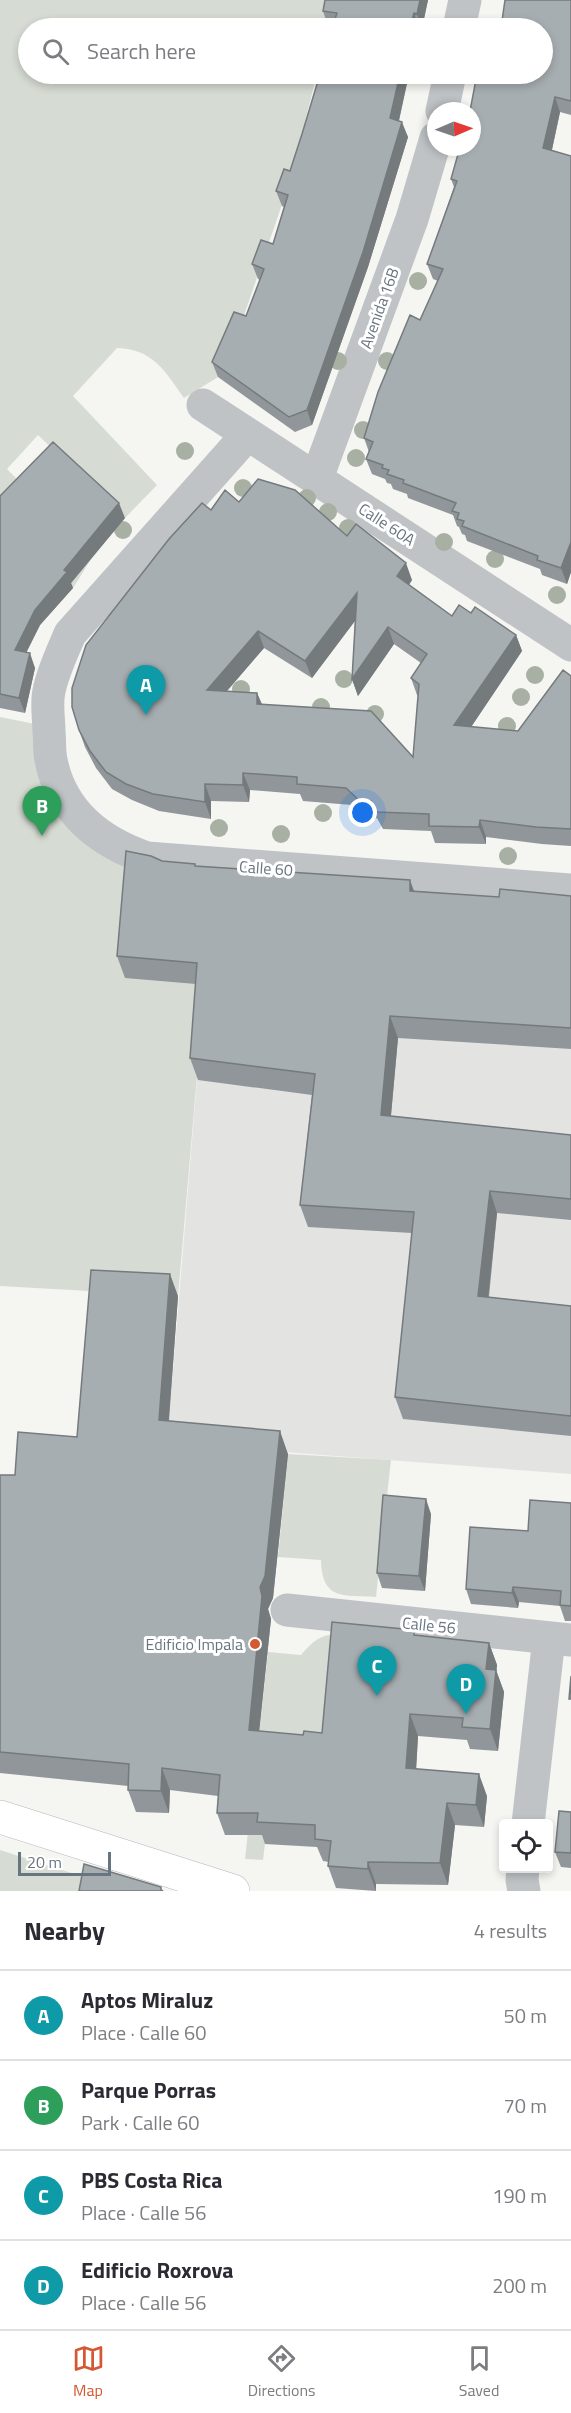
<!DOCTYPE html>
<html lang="en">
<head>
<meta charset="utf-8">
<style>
  body { margin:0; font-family:"Titillium Web",sans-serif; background:#f2f2f3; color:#2b2b33 }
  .controls { position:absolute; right:18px; bottom:18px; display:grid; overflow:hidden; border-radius:6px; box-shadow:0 3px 9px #0003 }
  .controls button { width:54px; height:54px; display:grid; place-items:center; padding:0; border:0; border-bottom:2px solid #e1e1e2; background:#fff; color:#2b2b33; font:30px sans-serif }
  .compass { position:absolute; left:427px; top:102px; width:54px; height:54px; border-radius:50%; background:#fff; box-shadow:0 3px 9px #0003; rotate:88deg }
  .scale { position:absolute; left:18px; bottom:15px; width:93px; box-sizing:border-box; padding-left:6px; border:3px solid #677580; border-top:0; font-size:16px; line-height:21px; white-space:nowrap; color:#677580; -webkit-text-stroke:4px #fff; paint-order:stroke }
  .you { position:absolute; left:363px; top:813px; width:21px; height:21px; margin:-15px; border:4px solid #fff; border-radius:50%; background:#1a73e8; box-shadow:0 0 0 9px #1a73e833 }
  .badge { display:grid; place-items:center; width:39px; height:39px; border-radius:50%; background:#d45933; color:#fff; font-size:20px; font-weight:700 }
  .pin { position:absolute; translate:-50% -50px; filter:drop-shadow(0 2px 3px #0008) }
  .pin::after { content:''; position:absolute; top:32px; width:21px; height:18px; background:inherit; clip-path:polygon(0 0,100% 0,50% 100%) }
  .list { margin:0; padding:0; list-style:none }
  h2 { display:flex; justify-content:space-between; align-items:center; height:78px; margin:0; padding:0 24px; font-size:26px }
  h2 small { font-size:20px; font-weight:400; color:#7c7c81 }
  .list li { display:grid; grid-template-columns:39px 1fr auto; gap:18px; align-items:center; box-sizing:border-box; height:90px; padding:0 24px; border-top:2px solid #e1e1e2 }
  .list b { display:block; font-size:22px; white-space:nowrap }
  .list p { margin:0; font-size:20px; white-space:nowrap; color:#7c7c81 }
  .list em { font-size:20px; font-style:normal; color:#7c7c81 }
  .icon { flex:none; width:33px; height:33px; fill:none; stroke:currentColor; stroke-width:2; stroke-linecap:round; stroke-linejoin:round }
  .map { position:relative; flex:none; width:571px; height:1891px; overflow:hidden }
  .search { position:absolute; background:#fff; box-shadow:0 3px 9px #0003; left:18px; right:18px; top:18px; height:66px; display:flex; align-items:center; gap:15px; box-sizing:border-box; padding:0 21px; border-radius:33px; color:#7c7c81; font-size:22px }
  .sheet { height:438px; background:#fff }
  nav { display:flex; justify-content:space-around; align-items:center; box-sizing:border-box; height:84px; border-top:2px solid #e1e1e2; background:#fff; font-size:16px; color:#7c7c81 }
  nav a { display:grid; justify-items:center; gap:3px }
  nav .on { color:#d45933 }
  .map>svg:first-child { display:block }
</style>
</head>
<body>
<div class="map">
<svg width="571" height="1891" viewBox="0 0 571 1891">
  <rect width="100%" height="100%" fill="#f5f5f2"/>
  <path fill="#e3e4e2" d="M 205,984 L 571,1017 L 571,1474 L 167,1443 Z"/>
  <path fill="#d6dcd3" d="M 0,0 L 334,0 L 328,28 L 28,28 L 28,74 L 317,74 L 289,184 L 240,327 L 218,377 L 184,398 C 165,371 153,349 117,348 L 73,396 L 157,485 L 125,518 L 38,435 L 7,469 L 93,556 L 73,588 L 0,517 Z
    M 0,717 L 35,724 L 44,778 L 134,867 L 205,984 L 178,1296 L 0,1286 Z
    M 288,1454 L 391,1460 L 376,1597 C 344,1595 322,1601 321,1560 L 278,1557 Z
    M 340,1634 L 330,1755 L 276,1749 L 263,1860 L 245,1859 L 268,1652 L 301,1655 C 314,1640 321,1634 340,1634 Z
    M 0,1850 L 90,1879 L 88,1891 L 0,1891 Z"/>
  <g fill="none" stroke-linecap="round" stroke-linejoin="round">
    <defs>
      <path id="major" d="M 0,1817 L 233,1891"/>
    </defs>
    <use href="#major" stroke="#b5b8bb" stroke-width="34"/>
    <path stroke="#bfc3c6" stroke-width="33" d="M 459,28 L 465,0
      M 442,111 L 450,74
      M 203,405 L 571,645
      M 247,435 L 70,634 C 62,653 53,671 49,691 C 46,704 49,719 49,732 C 50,741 49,751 51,760 C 61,812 100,842 147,858 L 571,890
      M 317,478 L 412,219 L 436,138
      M 287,1610 L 571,1640
      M 528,1824 L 549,1638
      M 523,1868 L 522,1880 L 524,1891"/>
    <use href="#major" stroke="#fff" stroke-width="33"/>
  </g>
  <g fill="#a8b0a4">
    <circle cx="418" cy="281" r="9"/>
    <circle cx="338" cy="361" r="9"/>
    <circle cx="387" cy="361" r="9"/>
    <circle cx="363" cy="430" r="9"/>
    <circle cx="185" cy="451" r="9"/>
    <circle cx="356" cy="458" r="9"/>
    <circle cx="243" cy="488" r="9"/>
    <circle cx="307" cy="498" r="9"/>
    <circle cx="328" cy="512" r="9"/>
    <circle cx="348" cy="528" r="9"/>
    <circle cx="123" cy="530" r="9"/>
    <circle cx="444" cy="542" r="9"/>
    <circle cx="495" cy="559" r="9"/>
    <circle cx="557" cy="595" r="9"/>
    <circle cx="535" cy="675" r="9"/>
    <circle cx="344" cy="679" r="9"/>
    <circle cx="241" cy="689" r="9"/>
    <circle cx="521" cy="697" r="9"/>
    <circle cx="321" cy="707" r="9"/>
    <circle cx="375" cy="714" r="9"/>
    <circle cx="507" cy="726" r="9"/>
    <circle cx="323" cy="813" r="9"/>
    <circle cx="219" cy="828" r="9"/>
    <circle cx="281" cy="834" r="9"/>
    <circle cx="508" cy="856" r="9"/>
  </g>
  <path fill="#909699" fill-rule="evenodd" d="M 325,0 L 428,0 L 422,28 L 328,26 L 323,11 Z
    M 571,0 L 571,115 L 560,112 L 552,150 L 571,156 L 571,572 L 567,584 L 542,575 L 540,569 L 467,541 L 465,535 L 462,534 L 459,527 L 457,526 L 453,515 L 408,498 L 407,494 L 393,489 L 391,484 L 387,483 L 385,479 L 372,474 L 366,459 L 369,452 L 364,438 L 438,281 L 433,279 L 427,264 L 454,187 L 451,179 Z
    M 320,74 L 409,74 L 399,121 L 408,137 L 368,267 L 312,425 L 295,432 L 218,377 L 212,362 L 246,316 L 260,280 L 258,279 L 252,264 L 273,244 L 284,207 L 282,206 L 276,191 L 290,171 L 302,134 Z
    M 0,496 L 125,518 L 71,583 L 73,588 L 40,625 L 26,653 L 35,668 L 25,713 L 0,708 Z
    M 239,502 L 347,536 L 412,580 L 409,585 L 452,616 L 471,613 L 516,635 L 522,651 L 471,727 L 518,731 L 571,676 L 571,846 L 542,844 L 486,837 L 486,844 L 435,843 L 431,831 L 383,829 L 377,818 L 370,822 L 352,805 L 303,801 L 300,794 L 250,790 L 249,802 L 211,801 L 211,819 L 159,811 L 132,800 L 112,789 L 96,768 L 85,747 L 79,730 L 211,510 ZM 355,621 L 352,679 L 358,696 L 394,644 L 421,663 L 411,678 L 417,695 L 418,696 L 413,757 L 262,704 L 257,693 L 227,691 L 264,648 L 312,678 Z
    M 162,861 L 196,866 L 414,891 L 499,897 L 571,896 L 571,1049 L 398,1038 L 391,1116 L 571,1135 L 571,1220 L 497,1213 L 489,1297 L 571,1306 L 571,1436 L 403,1419 L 395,1397 L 412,1233 L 308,1227 L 300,1205 L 312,1095 L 198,1080 L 190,1058 L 196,984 L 125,978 L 117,956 Z
    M 178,1296 L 169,1421 L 288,1454 L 273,1598 L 268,1609 L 271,1619 L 259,1731 L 303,1735 L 322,1733 L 416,1635 L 489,1643 L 497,1665 L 496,1670 L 504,1692 L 498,1751 L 470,1749 L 467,1740 L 418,1736 L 416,1768 L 487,1796 L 484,1827 L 455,1825 L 448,1885 L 376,1884 L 376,1891 L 336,1888 L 328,1866 L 329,1862 L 323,1861 L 317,1847 L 265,1844 L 262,1835 L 225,1835 L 217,1813 L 218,1796 L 170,1790 L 169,1813 L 136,1812 L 128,1790 L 128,1786 L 0,1773 L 0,1475 L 15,1475 L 77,1437 Z
    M 571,1503 L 571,1621 L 565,1621 L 560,1606 L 519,1602 L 518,1608 L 471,1604 L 466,1589 L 528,1531 Z
    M 431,1514 L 425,1591 L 382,1588 L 377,1573 Z
    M 571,1812 L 571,1868 L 561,1867 L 555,1852 Z"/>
  <path fill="#757a7d" d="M 420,0 L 428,0 L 422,28 L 417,14 Z
    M 414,13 L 419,28 L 410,28 Z
    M 400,74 L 409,74 L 396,133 L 390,118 Z
    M 555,97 L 560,112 L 549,163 L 543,148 Z
    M 402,122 L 408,137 L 368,267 L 312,425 L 307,410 Z
    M 119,503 L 125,518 L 71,583 L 73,588 L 40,625 L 20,665 L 15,650 L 35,610 L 64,570 Z
    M 571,542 L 571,572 L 567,584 L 561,568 Z
    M 406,563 L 412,580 L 403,593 L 397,576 Z
    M 357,593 L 363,610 L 312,678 L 305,661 Z
    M 388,627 L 394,644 L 358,696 L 352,679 Z
    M 258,631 L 264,648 L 213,707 L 207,690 Z
    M 516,635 L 522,651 L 461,742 L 454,725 Z
    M 30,653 L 35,668 L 25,713 L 19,698 Z
    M 257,693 L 264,710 L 257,704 Z
    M 243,773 L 250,790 L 249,802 L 243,785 Z
    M 205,784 L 211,801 L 211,819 L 205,802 Z
    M 480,820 L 486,837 L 486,844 L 479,827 Z
    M 410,880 L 418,902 L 410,891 Z
    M 390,1016 L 398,1038 L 389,1136 L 381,1115 Z
    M 490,1191 L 497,1213 L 486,1318 L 478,1296 Z
    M 170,1274 L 178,1296 L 167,1443 L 159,1420 Z
    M 280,1431 L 288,1454 L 273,1598 L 268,1609 L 271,1619 L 257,1752 L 249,1730 L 260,1587 Z
    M 426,1499 L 431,1514 L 425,1591 L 419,1576 Z
    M 513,1587 L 519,1602 L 518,1608 L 512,1593 Z
    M 489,1643 L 497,1665 L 495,1686 L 496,1670 L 504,1692 L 498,1751 L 490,1729 L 486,1669 Z
    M 410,1714 L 418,1736 L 415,1790 L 406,1768 Z
    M 162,1768 L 170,1790 L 169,1813 L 161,1791 Z
    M 479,1774 L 487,1796 L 484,1827 L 476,1805 Z
    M 447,1803 L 455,1825 L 448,1885 L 440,1863 Z
    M 368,1862 L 376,1884 L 376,1891 L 368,1869 Z"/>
  <path fill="#a7aeb2" stroke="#757a7d" stroke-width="1.5" fill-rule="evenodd" d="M 325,0 L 420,0 L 417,14 L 414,13 L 410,28 L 332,28 L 337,13 L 323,11 Z
    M 505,0 L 571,0 L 571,101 L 555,97 L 543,148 L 571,156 L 571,542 L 561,568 L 537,560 L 538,556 L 462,526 L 464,521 L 457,519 L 459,513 L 452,511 L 456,503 L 403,483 L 404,480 L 387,474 L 389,470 L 382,468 L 383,465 L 366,459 L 373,442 L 364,438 L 378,392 L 410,315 L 420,320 L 443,269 L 427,264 L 457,181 L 451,179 L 460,147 L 472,147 L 472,111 L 470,111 L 477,74 L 543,74 L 543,28 L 501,28 Z
    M 320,74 L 400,74 L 390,118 L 402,122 L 363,252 L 307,410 L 289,417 L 212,362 L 234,312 L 246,316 L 264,269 L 252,264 L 261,240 L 273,244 L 288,195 L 276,191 L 284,169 L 290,171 L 302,134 Z
    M 53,442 L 119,503 L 64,570 L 67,572 L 35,610 L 15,650 L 30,653 L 19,698 L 0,694 L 0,496 Z
    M 258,479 L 295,490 L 347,536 L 356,524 L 406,563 L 397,576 L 452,616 L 459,605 L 471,613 L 475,607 L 516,635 L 454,725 L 518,731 L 563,670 L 571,676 L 571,829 L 536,827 L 480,820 L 479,827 L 429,826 L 429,814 L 377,812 L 371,801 L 364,805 L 346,788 L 297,784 L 297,777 L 243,773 L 243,785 L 205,784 L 205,802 L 153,794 L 126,784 L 106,772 L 90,751 L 79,730 L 72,707 L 72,688 L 86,645 L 169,539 L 202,503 L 211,510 L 225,490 L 239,502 ZM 357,593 L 352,679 L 388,627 L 427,654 L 411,678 L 419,684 L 413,757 L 371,711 L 257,704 L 257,693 L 207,690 L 258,631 L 305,661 Z
    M 126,851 L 151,856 L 162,861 L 195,864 L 195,866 L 410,880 L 410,891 L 499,897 L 500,889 L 571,896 L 571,1028 L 390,1016 L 381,1115 L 571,1135 L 571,1199 L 490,1191 L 478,1296 L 571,1306 L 571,1416 L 395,1397 L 414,1212 L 300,1205 L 315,1074 L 190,1058 L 197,963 L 117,956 Z
    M 91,1270 L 170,1274 L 159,1420 L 280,1431 L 265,1576 L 260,1587 L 262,1596 L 249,1730 L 303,1735 L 304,1731 L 322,1733 L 332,1622 L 414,1630 L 414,1635 L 489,1643 L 486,1669 L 496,1670 L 490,1729 L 462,1727 L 463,1718 L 410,1714 L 406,1768 L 479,1774 L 476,1805 L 447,1803 L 440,1863 L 368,1862 L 368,1869 L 328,1866 L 331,1841 L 315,1839 L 315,1825 L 257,1822 L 258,1813 L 217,1813 L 220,1775 L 162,1768 L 161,1791 L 128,1790 L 129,1764 L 0,1752 L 0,1475 L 15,1475 L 18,1432 L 77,1437 Z
    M 383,1495 L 426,1499 L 419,1576 L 377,1573 Z
    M 530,1500 L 571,1503 L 571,1606 L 560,1605 L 561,1591 L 513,1587 L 512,1593 L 466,1589 L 470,1527 L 528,1531 Z
    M 571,1676 L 571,1699 L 569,1699 Z
    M 559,1811 L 571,1812 L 571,1853 L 555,1852 Z
    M 84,1864 L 161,1887 L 161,1890 L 163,1891 L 79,1891 Z"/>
  <circle fill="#d45933" stroke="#fff" stroke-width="2" cx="255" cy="1644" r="6"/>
  <g text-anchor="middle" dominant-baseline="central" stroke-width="6" stroke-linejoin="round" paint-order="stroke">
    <g font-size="16" fill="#677580" stroke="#fff">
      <text transform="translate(379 308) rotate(-70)">Avenida 16B</text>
      <text transform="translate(387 524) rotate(33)">Calle 60A</text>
      <text transform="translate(266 868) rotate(4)">Calle 60</text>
      <text transform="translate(429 1625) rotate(6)">Calle 56</text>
    </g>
    <g font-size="16" fill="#677580" stroke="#fff" text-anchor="end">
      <text x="243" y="1644">Edificio Impala</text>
    </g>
  </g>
</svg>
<div class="controls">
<button><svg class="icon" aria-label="locate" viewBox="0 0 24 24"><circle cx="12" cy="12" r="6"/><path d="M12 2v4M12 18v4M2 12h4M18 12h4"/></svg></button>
</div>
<svg class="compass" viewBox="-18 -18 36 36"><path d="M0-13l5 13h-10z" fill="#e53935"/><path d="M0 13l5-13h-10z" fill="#7c7c81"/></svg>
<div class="scale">20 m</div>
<div class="you"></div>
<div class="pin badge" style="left:146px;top:715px;background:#0f9aa8">A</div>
<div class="pin badge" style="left:42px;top:836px;background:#2e9e5b">B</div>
<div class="pin badge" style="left:377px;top:1696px;background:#0f9aa8">C</div>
<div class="pin badge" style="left:466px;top:1714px;background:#0f9aa8">D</div>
<div class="search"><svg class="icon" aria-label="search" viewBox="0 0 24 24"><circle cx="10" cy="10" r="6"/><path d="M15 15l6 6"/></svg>Search here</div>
</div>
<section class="sheet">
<h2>Nearby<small>4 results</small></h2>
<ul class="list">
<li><span class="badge" style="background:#0f9aa8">A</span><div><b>Aptos Miraluz</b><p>Place · Calle 60</p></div><em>50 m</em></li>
<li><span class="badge" style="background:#2e9e5b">B</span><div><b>Parque Porras</b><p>Park · Calle 60</p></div><em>70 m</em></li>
<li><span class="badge" style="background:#0f9aa8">C</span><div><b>PBS Costa Rica</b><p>Place · Calle 56</p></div><em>190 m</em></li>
<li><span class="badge" style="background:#0f9aa8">D</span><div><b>Edificio Roxrova</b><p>Place · Calle 56</p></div><em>200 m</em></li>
</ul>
</section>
<nav>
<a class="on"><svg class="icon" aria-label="map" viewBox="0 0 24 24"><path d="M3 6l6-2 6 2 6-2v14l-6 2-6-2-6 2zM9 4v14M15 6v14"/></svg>Map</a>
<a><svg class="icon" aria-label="directions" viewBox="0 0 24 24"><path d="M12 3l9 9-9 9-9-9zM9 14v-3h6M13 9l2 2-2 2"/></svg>Directions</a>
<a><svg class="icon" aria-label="saved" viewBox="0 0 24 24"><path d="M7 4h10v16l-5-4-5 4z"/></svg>Saved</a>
</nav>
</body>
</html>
